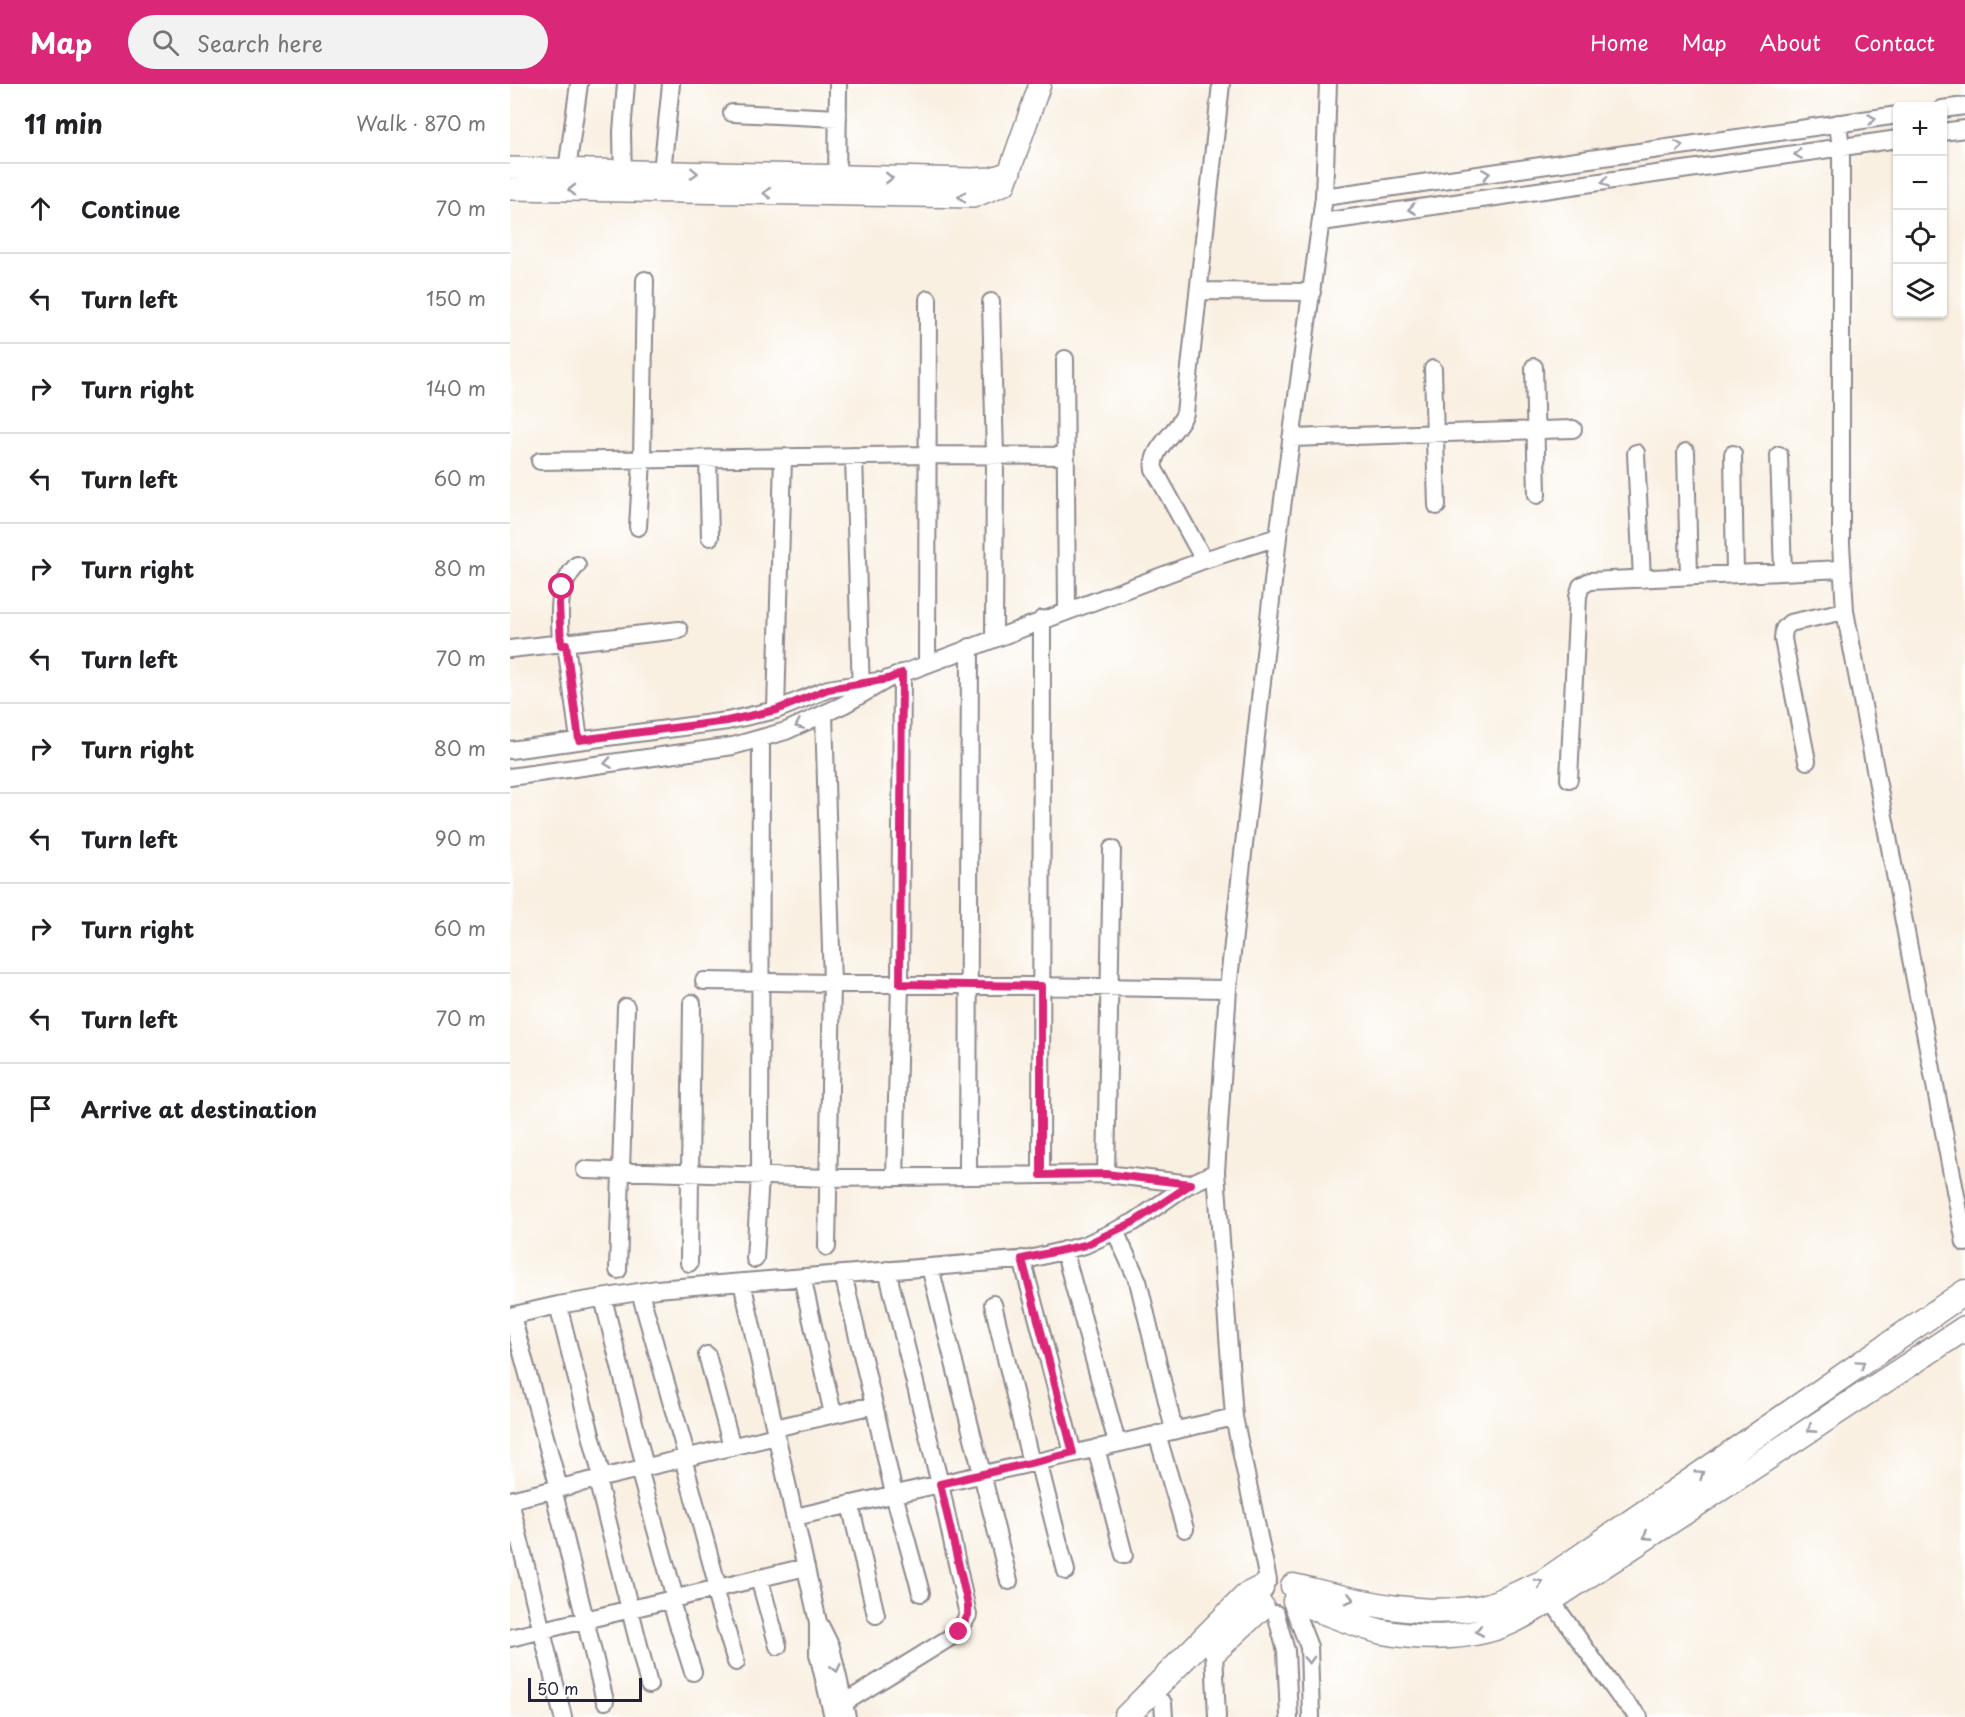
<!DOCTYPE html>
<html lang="en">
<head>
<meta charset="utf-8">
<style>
  body { margin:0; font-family:"Playpen Sans",sans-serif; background:#f2f2f2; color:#202124 }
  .controls { position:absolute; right:18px; top:18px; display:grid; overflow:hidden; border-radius:6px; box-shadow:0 2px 4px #0004 }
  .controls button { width:54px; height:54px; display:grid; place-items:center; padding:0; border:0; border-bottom:2px solid #e0e0e0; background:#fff; color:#202124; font:30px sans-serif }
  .scale { position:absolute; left:18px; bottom:15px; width:114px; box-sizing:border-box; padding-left:6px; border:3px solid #22223b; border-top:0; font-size:16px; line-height:21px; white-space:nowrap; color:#22223b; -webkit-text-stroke:4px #fff; paint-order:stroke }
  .stop { position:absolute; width:18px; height:18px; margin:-14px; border:4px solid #db2777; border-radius:50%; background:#fff }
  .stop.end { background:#db2777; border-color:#fff; box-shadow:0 2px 6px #0008 }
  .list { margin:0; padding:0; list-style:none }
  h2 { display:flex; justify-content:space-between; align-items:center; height:78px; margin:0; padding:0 24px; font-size:26px }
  h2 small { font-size:20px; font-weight:400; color:#757577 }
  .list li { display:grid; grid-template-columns:39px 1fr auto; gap:18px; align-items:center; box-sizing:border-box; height:90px; padding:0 24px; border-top:2px solid #e0e0e0 }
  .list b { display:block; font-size:22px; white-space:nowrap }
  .list em { font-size:20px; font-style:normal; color:#757577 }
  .icon { flex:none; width:33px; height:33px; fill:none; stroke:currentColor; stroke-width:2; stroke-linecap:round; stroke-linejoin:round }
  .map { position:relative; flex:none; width:1455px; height:1633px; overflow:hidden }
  header { display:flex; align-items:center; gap:36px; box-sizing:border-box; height:84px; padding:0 30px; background:#db2777; color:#fff }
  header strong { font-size:28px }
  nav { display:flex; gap:33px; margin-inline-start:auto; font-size:21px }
  .search { width:420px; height:54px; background:#f2f2f2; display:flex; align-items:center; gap:15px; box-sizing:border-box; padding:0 21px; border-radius:33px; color:#757577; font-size:22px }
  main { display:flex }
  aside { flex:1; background:#fff }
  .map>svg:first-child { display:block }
</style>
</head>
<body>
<header>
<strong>Map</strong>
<div class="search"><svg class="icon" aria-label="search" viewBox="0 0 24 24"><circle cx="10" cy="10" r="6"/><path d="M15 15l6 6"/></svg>Search here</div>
<nav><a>Home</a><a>Map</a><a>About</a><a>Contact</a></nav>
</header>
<main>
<aside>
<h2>11 min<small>Walk · 870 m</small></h2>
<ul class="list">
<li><svg class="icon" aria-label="ahead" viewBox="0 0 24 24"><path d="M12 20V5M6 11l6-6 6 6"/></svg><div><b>Continue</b></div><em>70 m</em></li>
<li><svg class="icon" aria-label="left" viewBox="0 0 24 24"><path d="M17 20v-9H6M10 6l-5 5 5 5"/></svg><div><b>Turn left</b></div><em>150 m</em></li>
<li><svg class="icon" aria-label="right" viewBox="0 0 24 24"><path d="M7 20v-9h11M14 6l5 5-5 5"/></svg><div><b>Turn right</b></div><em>140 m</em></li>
<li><svg class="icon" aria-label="left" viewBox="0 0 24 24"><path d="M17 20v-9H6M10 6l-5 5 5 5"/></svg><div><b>Turn left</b></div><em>60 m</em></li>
<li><svg class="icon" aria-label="right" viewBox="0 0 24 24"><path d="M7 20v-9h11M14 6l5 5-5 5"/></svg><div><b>Turn right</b></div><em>80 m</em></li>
<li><svg class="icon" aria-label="left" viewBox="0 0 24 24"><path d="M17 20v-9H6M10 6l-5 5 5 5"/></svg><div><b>Turn left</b></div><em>70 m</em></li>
<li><svg class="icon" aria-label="right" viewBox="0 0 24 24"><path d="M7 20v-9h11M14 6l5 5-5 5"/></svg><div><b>Turn right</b></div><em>80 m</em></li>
<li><svg class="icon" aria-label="left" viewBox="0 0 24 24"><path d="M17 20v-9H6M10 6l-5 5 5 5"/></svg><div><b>Turn left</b></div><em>90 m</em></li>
<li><svg class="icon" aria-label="right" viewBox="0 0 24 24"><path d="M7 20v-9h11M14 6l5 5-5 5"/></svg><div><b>Turn right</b></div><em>60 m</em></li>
<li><svg class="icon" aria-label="left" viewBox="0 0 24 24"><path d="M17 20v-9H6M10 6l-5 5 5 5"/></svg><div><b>Turn left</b></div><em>70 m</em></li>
<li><svg class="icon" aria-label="arrive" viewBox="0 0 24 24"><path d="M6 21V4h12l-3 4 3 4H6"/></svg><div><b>Arrive at destination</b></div></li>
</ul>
</aside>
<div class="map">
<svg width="1455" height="1633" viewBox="0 0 1455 1633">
  <rect width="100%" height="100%" fill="#fff"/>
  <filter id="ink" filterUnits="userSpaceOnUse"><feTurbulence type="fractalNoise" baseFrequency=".0167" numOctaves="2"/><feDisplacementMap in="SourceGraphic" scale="12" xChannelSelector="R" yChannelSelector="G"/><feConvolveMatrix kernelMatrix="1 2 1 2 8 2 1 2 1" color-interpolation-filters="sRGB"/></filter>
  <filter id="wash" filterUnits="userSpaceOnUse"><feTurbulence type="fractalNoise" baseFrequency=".008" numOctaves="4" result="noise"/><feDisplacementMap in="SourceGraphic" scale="24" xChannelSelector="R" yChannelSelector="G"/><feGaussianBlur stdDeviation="1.35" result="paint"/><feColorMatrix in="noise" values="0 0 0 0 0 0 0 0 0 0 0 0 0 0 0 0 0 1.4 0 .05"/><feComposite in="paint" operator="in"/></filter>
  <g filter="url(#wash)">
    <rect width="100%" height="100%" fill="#f9f0e2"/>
  </g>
  <g filter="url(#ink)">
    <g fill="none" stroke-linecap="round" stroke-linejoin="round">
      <defs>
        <path id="minor" d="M 1432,25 L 1455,22
          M 222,29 L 328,34
          M 1328,39 L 1331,64 L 1331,460 L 1335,527 L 1455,1159
          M 1432,48 L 1455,45
          M 57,86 L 69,0
          M 152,88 L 161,0
          M 113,97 L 112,48 L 116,0
          M 327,104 L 328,0
          M 814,113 L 1388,31
          M 812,138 L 1388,55
          M 689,207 L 802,208
          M 481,218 L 485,372 L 484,554
          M 555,275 L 557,526
          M 1024,283 L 1027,411
          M 923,285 L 927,422
          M 781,354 L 1063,345
          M 1176,368 L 1179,492
          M 1126,369 L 1132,495
          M 1223,370 L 1225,490
          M 1269,371 L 1273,488
          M 344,372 L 351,610
          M 198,375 L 200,453
          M 30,377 L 418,371 L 556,372
          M 128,443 L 132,376 L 135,196
          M 694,476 L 644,385 C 640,365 668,348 675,329 L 711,0
          M 56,560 L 69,656
          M 51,561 C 50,531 45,504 67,481
          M 0,565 L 169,546
          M 417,580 L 418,215
          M 266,626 L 273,374
          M 314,630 L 322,899 L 317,1163
          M 0,666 L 217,637 L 266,626 L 318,605 L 368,597
          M 1297,677 L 1273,555 L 1274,545 L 1280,539 L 1335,527
          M 0,693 L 223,662 L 276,647 L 333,621 L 378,595 L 694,476 L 768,453
          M 1059,695 L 1068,512 L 1071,502 L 1080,497 L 1332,485
          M 194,897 L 718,905
          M 75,1086 L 319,1094 L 596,1090 L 681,1100
          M 596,1090 L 602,765
          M 531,1091 L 532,535
          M 458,1092 L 460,563
          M 385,1093 L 390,900 L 392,589
          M 605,1147 L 628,1197 L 664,1346
          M 554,1166 L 607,1359
          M 245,1175 L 250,1092 L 251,654
          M 512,1175 L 563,1369
          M 179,1179 L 182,919
          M 420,1183 L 499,1497
          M 108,1186 L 116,923
          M 333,1190 L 364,1321
          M 292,1193 L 323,1330
          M 232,1198 L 308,1538 L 308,1570 L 323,1633
          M 130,1208 L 177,1373
          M 93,1214 L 135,1383
          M 483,1220 L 521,1379
          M 48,1221 L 92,1394
          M 0,1232 L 48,1221 L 147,1205 L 520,1175 L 575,1161 L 624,1138 L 676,1102 L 706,1088
          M 2,1232 L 49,1404
          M 197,1271 L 222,1363
          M 265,1344 L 364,1321 L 384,1410 L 411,1509
          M 647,1350 L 675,1445
          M 586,1364 L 614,1471
          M 173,1374 L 208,1504
          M 528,1377 L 556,1487
          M 129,1385 L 165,1514
          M 87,1395 L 139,1601
          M 43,1405 L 95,1617
          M 0,1416 L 266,1352
          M 0,1417 L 53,1633
          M 340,1420 L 366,1531
          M 285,1433 L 724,1333
          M 249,1494 L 268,1562
          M 758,1496 L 724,1333 L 706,1088 L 718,905 L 768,453 L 814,113 L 818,0
          M 204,1505 L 226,1578
          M 160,1515 L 183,1588
          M 1041,1516 L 1109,1612 L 1129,1633
          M 783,1522 L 799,1563 L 801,1633
          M 766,1530 L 776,1567 L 779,1633
          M 310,1541 L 321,1563 L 337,1633
          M 0,1554 L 296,1483
          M 704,1568 L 707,1633
          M 334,1619 L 449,1548 L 458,1531 L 430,1400 L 377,1186
          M 653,1619 L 654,1633"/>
        <path id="tertiary" d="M 0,84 L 462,95 L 482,94 L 500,88
          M 0,105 L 463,113 L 495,100 L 530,0"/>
        <path id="secondary" d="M 783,1502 C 843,1516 904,1534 967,1524 C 988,1521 1011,1507 1032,1499 L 1455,1208
          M 785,1517 C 814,1527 843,1541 873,1548 C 914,1556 967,1555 1005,1536 C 1017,1530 1029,1522 1041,1516 L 1455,1244
          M 706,1566 L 752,1523
          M 616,1633 L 737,1511 L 751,1504"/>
      </defs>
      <use href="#minor" stroke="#8e898e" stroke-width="20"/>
      <use href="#tertiary" stroke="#8e898e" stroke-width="24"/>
      <use href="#secondary" stroke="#8e898e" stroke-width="27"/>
      <use href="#minor" stroke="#fff" stroke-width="16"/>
      <use href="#tertiary" stroke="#fff" stroke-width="21"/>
      <use href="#secondary" stroke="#fff" stroke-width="24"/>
    </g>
    <defs><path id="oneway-chevron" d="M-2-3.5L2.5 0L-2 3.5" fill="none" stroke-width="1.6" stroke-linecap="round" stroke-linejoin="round" transform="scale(1.5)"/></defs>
    <g stroke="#9c9ca7">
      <use href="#oneway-chevron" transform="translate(1362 35) rotate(-8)"/>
      <use href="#oneway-chevron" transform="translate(1169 62) rotate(-8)"/>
      <use href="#oneway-chevron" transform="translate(1288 70) rotate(172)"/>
      <use href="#oneway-chevron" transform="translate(184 89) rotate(2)"/>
      <use href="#oneway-chevron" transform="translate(976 90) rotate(-8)"/>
      <use href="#oneway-chevron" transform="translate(379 94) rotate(1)"/>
      <use href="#oneway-chevron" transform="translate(1095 98) rotate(172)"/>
      <use href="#oneway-chevron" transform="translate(62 106) rotate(-179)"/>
      <use href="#oneway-chevron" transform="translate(257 109) rotate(-179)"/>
      <use href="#oneway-chevron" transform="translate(452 113) rotate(-179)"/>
      <use href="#oneway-chevron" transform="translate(902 125) rotate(172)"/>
      <use href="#oneway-chevron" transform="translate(289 641) rotate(156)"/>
      <use href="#oneway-chevron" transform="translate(98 679) rotate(172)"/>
      <use href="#oneway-chevron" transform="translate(1351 1280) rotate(-35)"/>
      <use href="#oneway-chevron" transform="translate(1301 1345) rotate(147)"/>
      <use href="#oneway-chevron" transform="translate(1190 1390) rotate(-35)"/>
      <use href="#oneway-chevron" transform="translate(1137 1452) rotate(147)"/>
      <use href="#oneway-chevron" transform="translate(1029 1499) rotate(-26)"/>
      <use href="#oneway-chevron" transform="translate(840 1515) rotate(14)"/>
      <use href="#oneway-chevron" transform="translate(969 1547) rotate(170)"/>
      <use href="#oneway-chevron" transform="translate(799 1576) rotate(88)"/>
      <use href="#oneway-chevron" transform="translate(326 1584) rotate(77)"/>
    </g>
  </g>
  <g fill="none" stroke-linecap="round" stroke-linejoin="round" filter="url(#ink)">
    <path stroke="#db2777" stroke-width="8" d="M 52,503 L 49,520 L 51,561 L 56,560 L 69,656 L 217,637 L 266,626 L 318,605 L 378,595 L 392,589 L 390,900 L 531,902 L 531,1091 L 596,1090 L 681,1100 L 624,1138 L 575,1161 L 512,1175 L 563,1369 L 430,1400 L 458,1521 L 458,1531 L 449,1548"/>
  </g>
</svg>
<div class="controls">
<button>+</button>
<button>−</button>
<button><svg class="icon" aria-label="locate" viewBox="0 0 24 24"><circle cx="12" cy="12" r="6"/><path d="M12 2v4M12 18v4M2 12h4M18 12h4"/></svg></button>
<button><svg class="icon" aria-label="layers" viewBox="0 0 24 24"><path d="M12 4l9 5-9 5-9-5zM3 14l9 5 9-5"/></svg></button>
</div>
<div class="scale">50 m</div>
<div class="stop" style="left:52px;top:503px"></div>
<div class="stop end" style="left:449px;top:1548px"></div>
</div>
</main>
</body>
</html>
